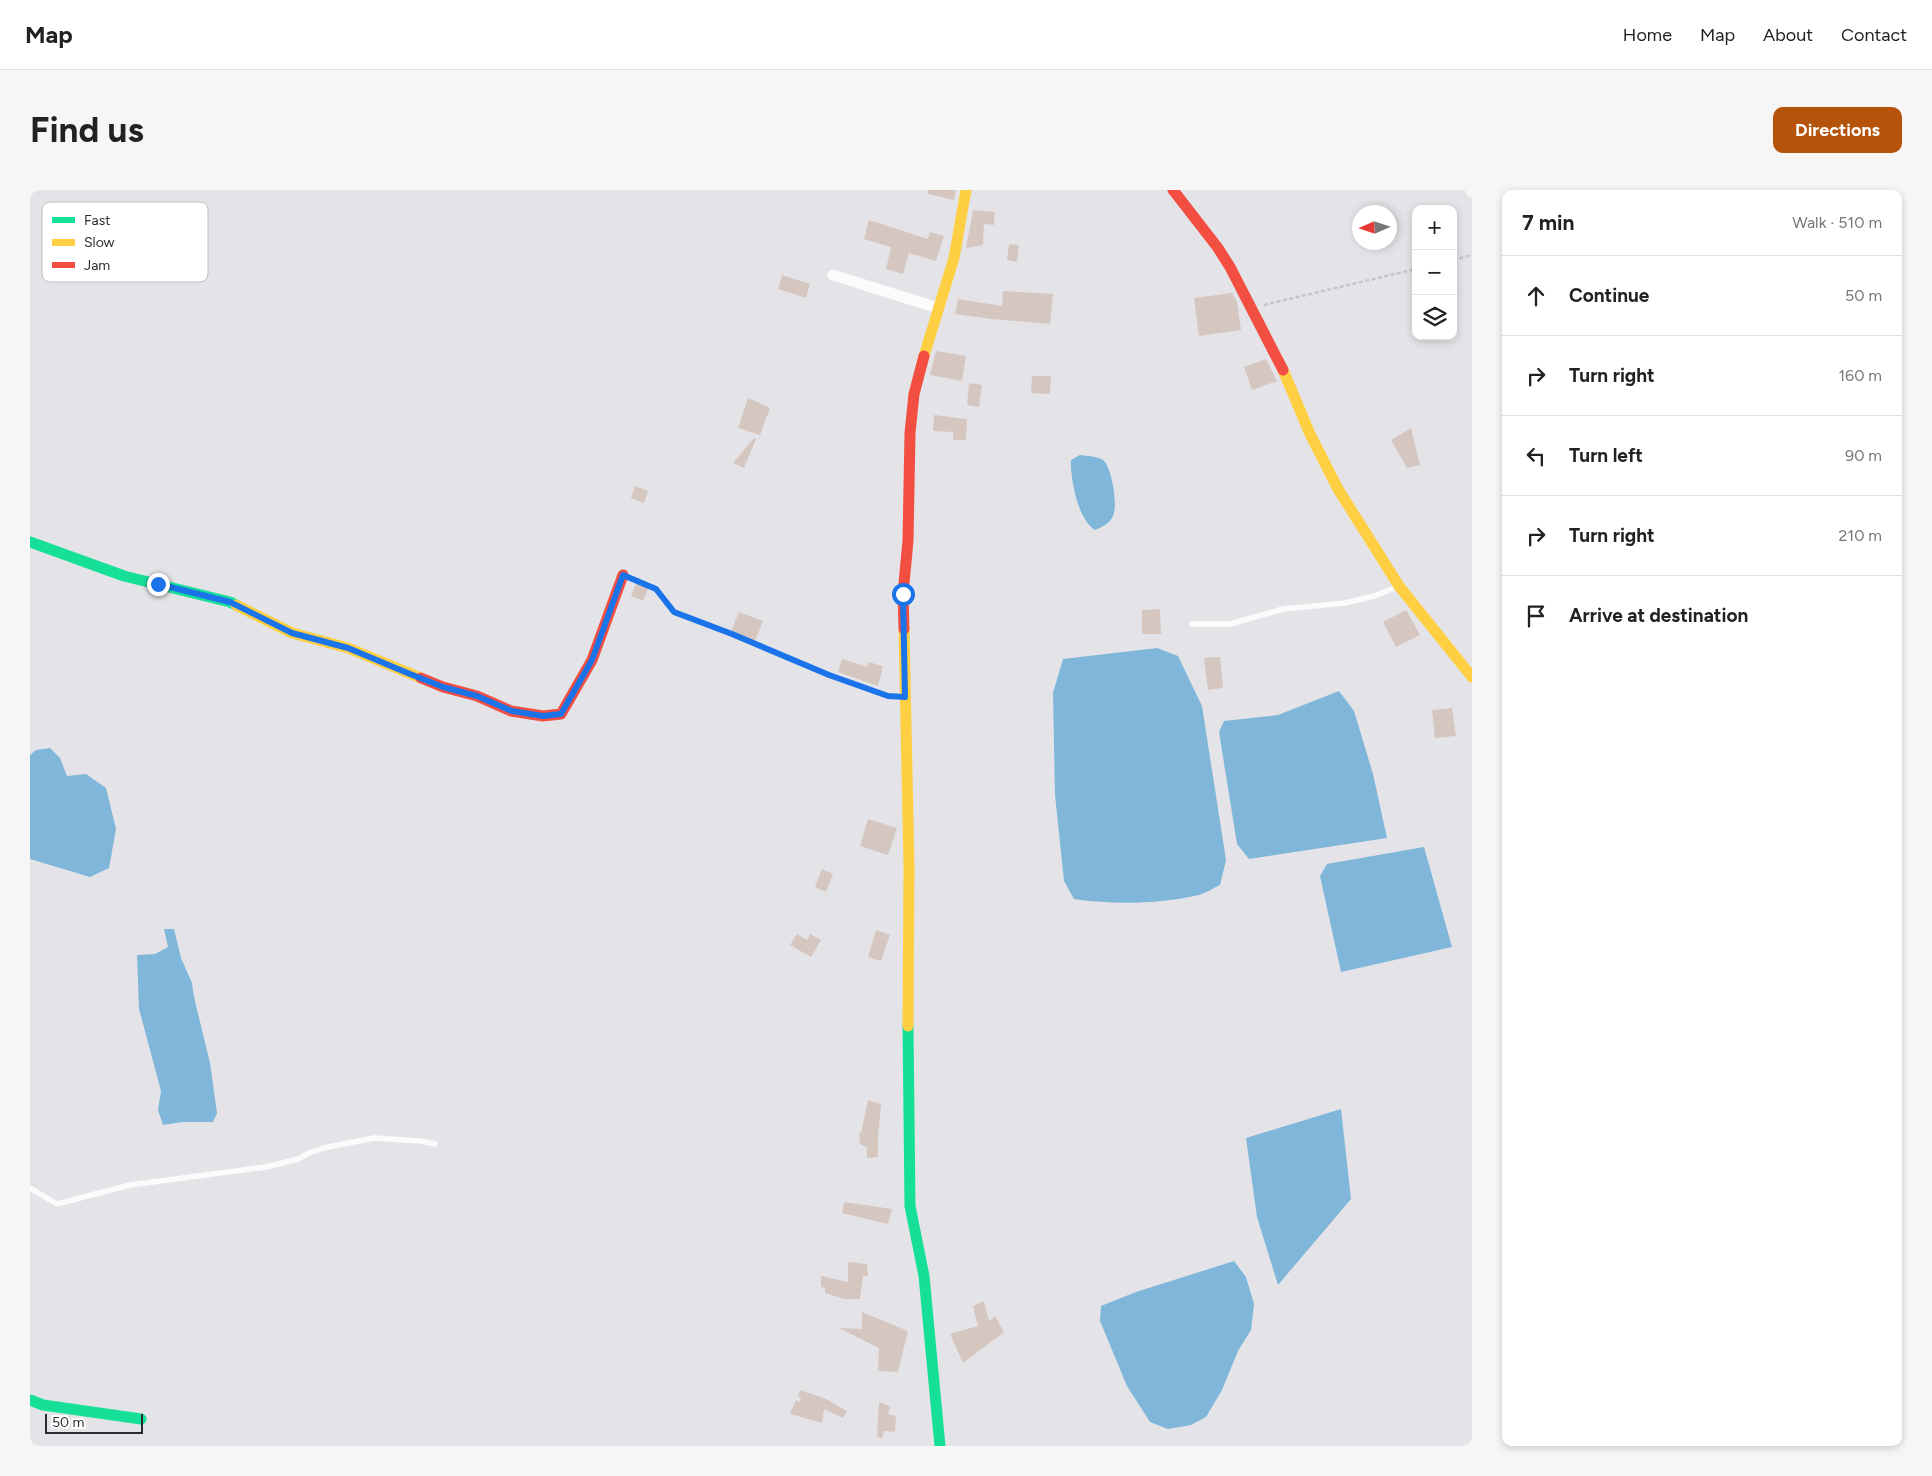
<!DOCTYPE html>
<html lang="en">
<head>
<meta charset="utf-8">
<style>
  body { margin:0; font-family:Figtree,sans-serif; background:#f6f6f6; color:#222 }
  .controls { position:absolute; right:15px; top:15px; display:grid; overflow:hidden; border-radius:10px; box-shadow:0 2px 8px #0003 }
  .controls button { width:45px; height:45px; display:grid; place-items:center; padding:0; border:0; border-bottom:1px solid #e0e0e0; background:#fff; color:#222; font:25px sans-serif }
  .compass { position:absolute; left:1322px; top:15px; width:45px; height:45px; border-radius:50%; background:#fff; box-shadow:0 2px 8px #0003; rotate:267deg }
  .scale { position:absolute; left:15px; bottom:12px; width:98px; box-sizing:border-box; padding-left:5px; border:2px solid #2c2c2f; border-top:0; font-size:14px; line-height:18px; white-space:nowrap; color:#2c2c2f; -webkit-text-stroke:4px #fff; paint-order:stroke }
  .stop { position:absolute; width:15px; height:15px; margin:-11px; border:4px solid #1a73e8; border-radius:50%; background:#fff }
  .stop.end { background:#1a73e8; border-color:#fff; box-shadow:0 1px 5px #0008 }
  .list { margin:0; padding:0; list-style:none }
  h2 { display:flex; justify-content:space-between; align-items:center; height:65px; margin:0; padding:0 20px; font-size:21px }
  h2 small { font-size:16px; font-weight:400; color:#767676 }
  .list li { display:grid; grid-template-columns:32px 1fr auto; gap:15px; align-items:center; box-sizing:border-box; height:80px; padding:0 20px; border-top:1px solid #e0e0e0 }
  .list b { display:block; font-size:19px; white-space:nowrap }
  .list em { font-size:16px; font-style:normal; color:#767676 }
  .icon { flex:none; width:28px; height:28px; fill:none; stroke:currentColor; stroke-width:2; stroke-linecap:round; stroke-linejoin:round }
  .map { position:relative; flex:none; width:1442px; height:1256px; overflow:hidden; border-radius:10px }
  header { display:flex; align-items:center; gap:30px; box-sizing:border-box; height:70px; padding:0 25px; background:#fff; border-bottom:1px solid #e0e0e0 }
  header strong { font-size:24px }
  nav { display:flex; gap:28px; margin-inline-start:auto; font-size:18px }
  .intro { display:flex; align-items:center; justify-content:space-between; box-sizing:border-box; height:120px; padding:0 30px }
  h1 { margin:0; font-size:35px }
  .button { padding:12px 22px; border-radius:10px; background:#b45309; color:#fff; font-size:18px; font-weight:700 }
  main { display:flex; gap:30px; padding:0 30px }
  aside { flex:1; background:#fff; border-radius:10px; box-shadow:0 2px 8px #0003 }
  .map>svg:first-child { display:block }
</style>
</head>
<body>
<header>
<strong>Map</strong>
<nav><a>Home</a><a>Map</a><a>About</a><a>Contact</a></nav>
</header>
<div class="intro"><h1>Find us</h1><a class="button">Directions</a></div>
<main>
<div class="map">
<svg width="1442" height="1256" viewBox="0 0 1442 1256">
  <rect width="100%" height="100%" fill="#e4e4e8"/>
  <path fill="#7fb6d9" d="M 1050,265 C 1057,266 1067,266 1073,270 C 1082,277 1088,316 1083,326 C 1079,334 1072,337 1065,340 C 1048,330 1040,288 1041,270 Z
    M 1127,458 L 1148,466 L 1172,516 L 1196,670 L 1190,695 C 1183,698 1176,703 1169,705 C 1130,714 1084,715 1044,709 L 1034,691 L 1025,605 L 1023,503 L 1033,469 Z
    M 1309,501 L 1324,521 L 1343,584 L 1357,648 L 1219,669 L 1207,654 L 1189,542 L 1194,531 L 1248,525 Z
    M 20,558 L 30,568 L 37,586 L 56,584 L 76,598 L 86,639 L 79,678 L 60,687 L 0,669 L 0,565 L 6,560 Z
    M 1394,657 L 1422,757 L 1311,782 L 1290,686 L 1297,674 Z
    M 134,739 L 144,739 L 151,768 L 162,793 L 164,807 L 180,873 L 187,923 L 183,932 L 153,932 L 133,935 L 128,920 L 131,901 L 109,819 L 107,765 L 125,764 L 138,757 Z
    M 1311,919 L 1321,1009 L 1248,1095 L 1227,1027 L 1216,948 Z
    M 1204,1071 L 1216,1087 L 1224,1114 L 1221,1140 L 1208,1161 L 1192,1200 L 1176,1227 L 1161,1235 L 1138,1239 L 1120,1232 L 1097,1196 L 1070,1131 L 1071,1116 L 1106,1102 Z"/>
  <path fill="#d5c6bf" d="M 898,0 L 926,0 L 924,10 L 898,4 Z
    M 943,20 L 965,22 L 964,35 L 954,34 L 953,55 L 936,58 Z
    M 839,30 L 898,49 L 900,42 L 914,46 L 906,71 L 879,63 L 873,84 L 856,79 L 861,57 L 834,49 Z
    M 979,54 L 989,55 L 987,72 L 977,70 Z
    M 752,85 L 780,94 L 776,108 L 748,99 Z
    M 973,101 L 1023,104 L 1020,134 L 962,129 L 925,124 L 928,109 L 972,116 Z
    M 1202,103 L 1207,112 L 1211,140 L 1169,146 L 1164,108 Z
    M 906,161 L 936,166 L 932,191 L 900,185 Z
    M 1236,169 L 1247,191 L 1222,200 L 1214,177 Z
    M 1002,186 L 1021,186 L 1020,204 L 1001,203 Z
    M 939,193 L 952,195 L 949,217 L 937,215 Z
    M 718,208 L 740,218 L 730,245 L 708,238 Z
    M 904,225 L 937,229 L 936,250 L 923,250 L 923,242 L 903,241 Z
    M 1381,238 L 1390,275 L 1377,278 L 1361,250 Z
    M 724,248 L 726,249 L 714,278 L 703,273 Z
    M 605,296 L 618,301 L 614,313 L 601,308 Z
    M 608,389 L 620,394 L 613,411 L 601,406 Z
    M 1130,419 L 1131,444 L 1112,444 L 1112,420 Z
    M 1376,420 L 1390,445 L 1366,457 L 1353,432 Z
    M 709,422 L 733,431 L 725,451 L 701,441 Z
    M 1190,467 L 1193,498 L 1178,500 L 1174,468 Z
    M 812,469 L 837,477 L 838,472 L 853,476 L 848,496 L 808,482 Z
    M 1422,518 L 1426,546 L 1405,548 L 1402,520 Z
    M 838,629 L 867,638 L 858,665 L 830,656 Z
    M 792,679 L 803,684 L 796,702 L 785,697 Z
    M 846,740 L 860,745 L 851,771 L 838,767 Z
    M 767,744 L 777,750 L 780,744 L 791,750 L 781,767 L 760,755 Z
    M 838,910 L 851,914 L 848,946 L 848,967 L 837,968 L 837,958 L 830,954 L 829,943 L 831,943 Z
    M 814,1012 L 862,1019 L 858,1034 L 812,1023 Z
    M 818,1072 L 837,1074 L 838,1086 L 833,1086 L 830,1109 L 814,1109 L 795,1103 L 795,1098 L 791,1097 L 791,1086 L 818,1092 Z
    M 954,1111 L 959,1131 L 965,1126 L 974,1142 L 933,1173 L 920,1144 L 948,1136 L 943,1116 Z
    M 832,1122 L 878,1141 L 868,1182 L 848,1181 L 849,1158 L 809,1138 L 832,1139 Z
    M 770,1200 L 796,1209 L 817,1221 L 813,1228 L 794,1219 L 792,1233 L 760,1224 L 766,1210 L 769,1212 L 771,1208 L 768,1206 Z
    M 849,1212 L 860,1216 L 858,1224 L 866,1226 L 865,1242 L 854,1241 L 852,1248 L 847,1247 Z"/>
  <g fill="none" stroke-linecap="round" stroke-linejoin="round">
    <path stroke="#c5c5c7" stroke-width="2.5" stroke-dasharray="4 2.5" stroke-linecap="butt" d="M 1423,70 L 1442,65
      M 1234,115 L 1386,79
      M 605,391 L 626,399 L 644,422 L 702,444 L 799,485 L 861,506"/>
    <path stroke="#fbfbfc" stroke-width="5.5" d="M 1162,434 L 1200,434 L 1253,419 L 1315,413 L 1344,406 L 1367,397
      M 0,998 L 27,1014 L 100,995 L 236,977 L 268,969 L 279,963 L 293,958 L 344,948 L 391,951 L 405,954"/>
    <path stroke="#fbfbfc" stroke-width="11" d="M 1441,0 L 1442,2
      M 803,85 L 908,118"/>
    <path stroke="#16e098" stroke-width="11" d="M 0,352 L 94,386 L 200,412 L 206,415
      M 878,836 L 880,1016 L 894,1086 L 910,1256
      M 0,1210 L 13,1215 L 111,1229"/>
    <path stroke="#ffcf43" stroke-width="11" d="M 894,166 L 924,68 L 936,0
      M 1253,180 L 1280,244 L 1308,299 L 1369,396 L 1442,487
      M 206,415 L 262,443 L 318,458 L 391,488
      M 874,439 L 879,676 L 878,836"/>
    <path stroke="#f24e42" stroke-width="11" d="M 1143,0 L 1188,58 L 1200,77 L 1253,180
      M 874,439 L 873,404 L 878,351 L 880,243 L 884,204 L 894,166
      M 391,488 L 413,497 L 447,506 L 481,521 L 513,526 L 531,524 L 562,470 L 593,385"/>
  </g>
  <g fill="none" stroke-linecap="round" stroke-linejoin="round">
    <path stroke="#1a73e8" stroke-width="6" d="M 128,394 L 200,412 L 262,443 L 318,458 L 380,484 L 413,497 L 447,506 L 482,521 L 513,526 L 531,524 L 562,470 L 593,385 L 626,399 L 644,422 L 702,444 L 799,485 L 858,506 L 875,507 L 873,404"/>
  </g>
  <rect x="12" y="12" width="166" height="80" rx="8" fill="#fff" stroke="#c0c0c1" stroke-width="1"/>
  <rect x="22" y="27" width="23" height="6" fill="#16e098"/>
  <rect x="22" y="49" width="23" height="7" fill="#ffcf43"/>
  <rect x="22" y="72" width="23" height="6" fill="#f24e42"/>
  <g font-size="14" fill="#2c2c2f">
    <text x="54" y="35">Fast</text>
    <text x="54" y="57">Slow</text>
    <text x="54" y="80">Jam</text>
  </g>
</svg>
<div class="controls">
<button>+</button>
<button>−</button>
<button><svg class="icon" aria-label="layers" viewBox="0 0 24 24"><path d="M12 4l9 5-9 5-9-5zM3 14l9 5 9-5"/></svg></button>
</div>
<svg class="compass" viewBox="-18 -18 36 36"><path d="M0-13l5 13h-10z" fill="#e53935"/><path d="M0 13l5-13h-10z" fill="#767676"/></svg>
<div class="scale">50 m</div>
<div class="stop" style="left:873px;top:404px"></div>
<div class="stop end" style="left:128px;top:394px"></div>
</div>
<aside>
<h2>7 min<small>Walk · 510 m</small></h2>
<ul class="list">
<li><svg class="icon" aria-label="ahead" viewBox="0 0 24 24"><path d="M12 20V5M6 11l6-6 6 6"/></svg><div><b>Continue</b></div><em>50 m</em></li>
<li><svg class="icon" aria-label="right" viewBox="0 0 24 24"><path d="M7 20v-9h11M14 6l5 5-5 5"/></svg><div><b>Turn right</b></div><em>160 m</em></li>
<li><svg class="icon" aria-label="left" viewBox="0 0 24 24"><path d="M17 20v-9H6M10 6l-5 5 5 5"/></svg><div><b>Turn left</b></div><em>90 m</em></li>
<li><svg class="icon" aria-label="right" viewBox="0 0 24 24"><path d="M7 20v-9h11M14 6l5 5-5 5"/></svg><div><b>Turn right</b></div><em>210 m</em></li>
<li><svg class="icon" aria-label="arrive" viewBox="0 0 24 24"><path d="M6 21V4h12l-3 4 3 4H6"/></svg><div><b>Arrive at destination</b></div></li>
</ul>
</aside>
</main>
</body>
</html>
